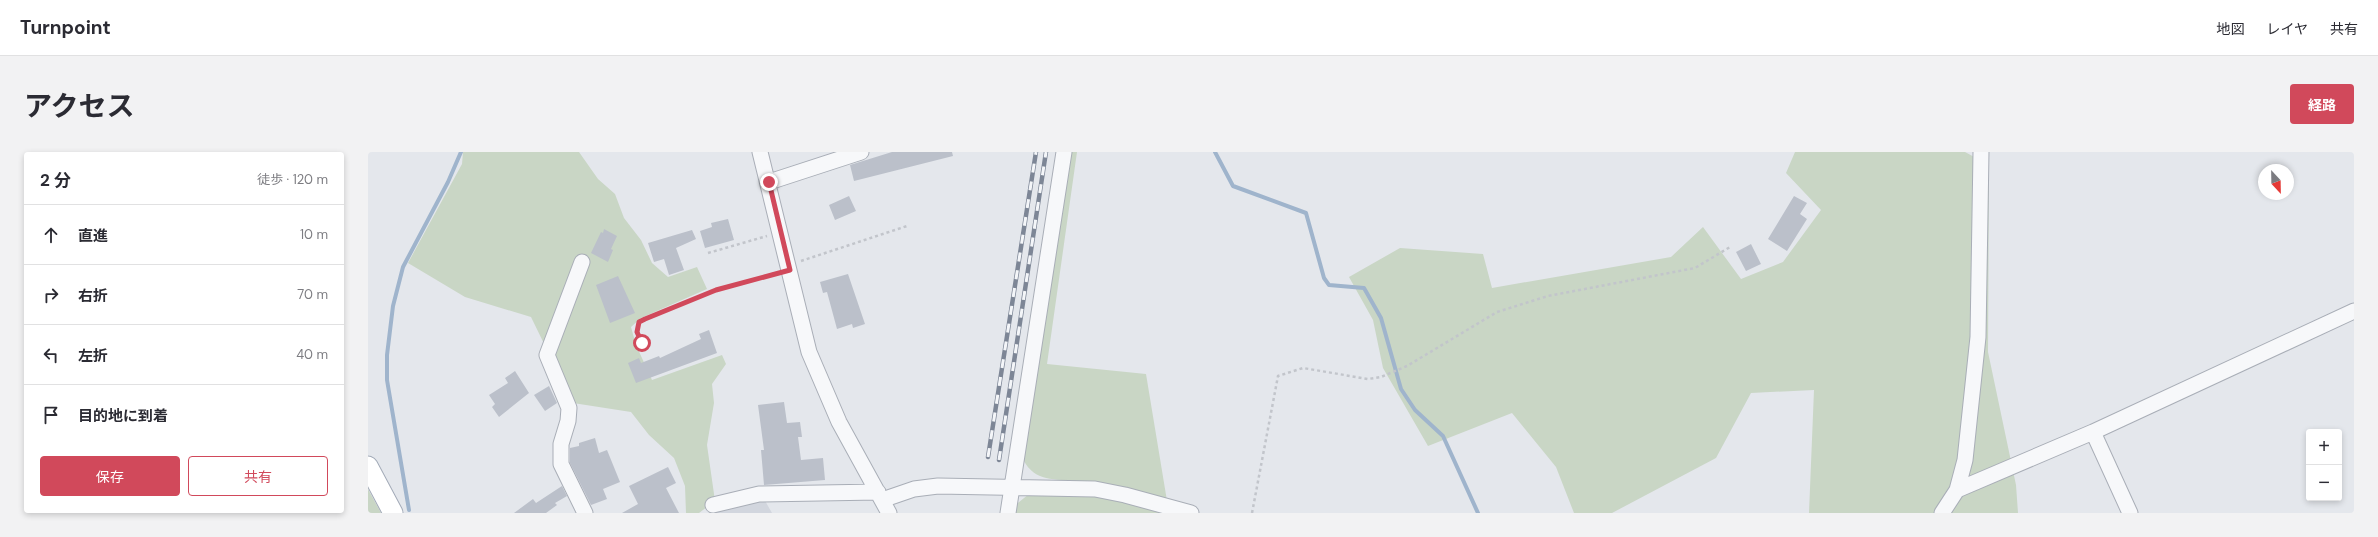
<!DOCTYPE html>
<html lang="ja">
<head>
<meta charset="utf-8">
<style>
  body { margin:0; font-family:"DM Sans","Noto Sans JP",sans-serif; background:#f2f2f3; color:#2b2b33 }
  .controls { position:absolute; right:12px; bottom:12px; display:grid; overflow:hidden; border-radius:4px; box-shadow:0 2px 6px #0003 }
  .controls button { width:36px; height:36px; display:grid; place-items:center; padding:0; border:0; border-bottom:1px solid #e1e1e2; background:#fff; color:#2b2b33; font:20px sans-serif }
  .compass { position:absolute; left:1890px; top:12px; width:36px; height:36px; border-radius:50%; background:#fff; box-shadow:0 2px 6px #0003; rotate:158deg }
  .stop { position:absolute; width:12px; height:12px; margin:-9px; border:3px solid #d1495b; border-radius:50%; background:#fff }
  .stop.end { background:#d1495b; border-color:#fff; box-shadow:0 1px 4px #0008 }
  .list { margin:0; padding:0; list-style:none }
  h2 { display:flex; justify-content:space-between; align-items:center; height:52px; margin:0; padding:0 16px; font-size:17px }
  h2 small { font-size:13px; font-weight:400; color:#7c7c81 }
  .list li { display:grid; grid-template-columns:26px 1fr auto; gap:12px; align-items:center; box-sizing:border-box; height:60px; padding:0 16px; border-top:1px solid #e1e1e2 }
  .list b { display:block; font-size:15px; white-space:nowrap }
  .list em { font-size:13px; font-style:normal; color:#7c7c81 }
  .actions { display:flex; gap:8px; padding:12px 16px }
  .actions a { flex:1; padding:9px 0; border:1px solid #d1495b; border-radius:4px; text-align:center; font-size:14px; color:#d1495b }
  .actions .main { background:#d1495b; color:#fff }
  .icon { flex:none; width:22px; height:22px; fill:none; stroke:currentColor; stroke-width:2; stroke-linecap:round; stroke-linejoin:round }
  .map { position:relative; flex:none; width:1986px; height:361px; overflow:hidden; border-radius:4px }
  header { display:flex; align-items:center; gap:24px; box-sizing:border-box; height:56px; padding:0 20px; background:#fff; border-bottom:1px solid #e1e1e2 }
  header strong { font-size:19px }
  nav { display:flex; gap:22px; margin-inline-start:auto; font-size:14px }
  .intro { display:flex; align-items:center; justify-content:space-between; box-sizing:border-box; height:96px; padding:0 24px }
  h1 { margin:0; font-size:28px }
  .button { padding:10px 18px; border-radius:4px; background:#d1495b; color:#fff; font-size:14px; font-weight:700 }
  main { display:flex; gap:24px; padding:0 24px }
  aside { flex:1; background:#fff; border-radius:4px; box-shadow:0 2px 6px #0003 }
  .map>svg:first-child { display:block }
</style>
</head>
<body>
<header>
<strong>Turnpoint</strong>
<nav><a>地図</a><a>レイヤ</a><a>共有</a></nav>
</header>
<div class="intro"><h1>アクセス</h1><a class="button">経路</a></div>
<main>
<aside>
<h2>2 分<small>徒歩 · 120 m</small></h2>
<ul class="list">
<li><svg class="icon" aria-label="ahead" viewBox="0 0 24 24"><path d="M12 20V5M6 11l6-6 6 6"/></svg><div><b>直進</b></div><em>10 m</em></li>
<li><svg class="icon" aria-label="right" viewBox="0 0 24 24"><path d="M7 20v-9h11M14 6l5 5-5 5"/></svg><div><b>右折</b></div><em>70 m</em></li>
<li><svg class="icon" aria-label="left" viewBox="0 0 24 24"><path d="M17 20v-9H6M10 6l-5 5 5 5"/></svg><div><b>左折</b></div><em>40 m</em></li>
<li><svg class="icon" aria-label="arrive" viewBox="0 0 24 24"><path d="M6 21V4h12l-3 4 3 4H6"/></svg><div><b>目的地に到着</b></div></li>
</ul>
<div class="actions"><a class="main">保存</a><a>共有</a></div>
</aside>
<div class="map">
<svg width="1986" height="361" viewBox="0 0 1986 361">
  <rect width="100%" height="100%" fill="#e4e7ec"/>
  <path fill="#d2d6de" d="M 396,347 L 404,361 L 341,361 L 344,359 Z"/>
  <path fill="#c9d6c5" d="M 95,0 L 211,0 L 230,27 L 247,42 L 256,66 L 273,88 L 284,111 L 300,125 L 329,115 L 339,137 L 273,166 L 263,175 L 268,193 L 284,228 L 354,203 L 358,212 L 344,232 L 346,251 L 339,293 L 347,349 L 331,361 L 318,361 L 317,334 L 306,306 L 281,283 L 263,260 L 205,251 L 163,165 L 97,145 L 40,111 L 94,12 Z
    M 700,0 L 709,0 L 679,212 L 778,222 L 801,361 L 645,361 L 646,354 L 661,342 L 707,342 L 707,329 C 682,327 664,329 653,303 Z
    M 1427,0 L 1597,0 L 1621,13 L 1620,200 L 1648,333 L 1650,361 L 1441,361 L 1446,238 L 1383,241 L 1348,306 L 1244,361 L 1206,361 L 1188,315 L 1144,261 L 1060,294 L 1015,216 L 1005,168 L 981,125 L 1032,96 L 1115,102 L 1124,136 L 1303,105 L 1335,75 L 1373,127 L 1415,110 L 1453,58 L 1418,21 Z
    M 0,337 L 1,339 L 13,361 L 0,361 Z"/>
  <g fill="none" stroke-linecap="round" stroke-linejoin="round">
    <path stroke="#9fb4cc" stroke-width="4" d="M 847,0 L 865,34 L 938,61 L 956,126 L 961,133 L 996,136 L 1013,166 L 1033,237 L 1047,258 L 1075,284 L 1110,361
      M 41,358 L 19,228 L 19,203 L 25,154 L 35,115 L 80,30 L 93,0"/>
  </g>
  <path fill="#bbc0ca" d="M 524,0 L 584,0 L 585,4 L 486,29 L 482,13 Z
    M 481,44 L 488,59 L 467,68 L 461,53 Z
    M 1426,44 L 1439,51 L 1432,62 L 1439,67 L 1419,99 L 1400,87 Z
    M 360,67 L 366,88 L 337,96 L 332,79 L 344,75 L 343,71 Z
    M 236,77 L 249,84 L 243,97 L 245,98 L 240,110 L 223,101 L 233,80 L 235,81 Z
    M 324,78 L 328,87 L 308,96 L 316,118 L 301,123 L 296,107 L 286,110 L 280,91 Z
    M 1383,92 L 1393,112 L 1378,119 L 1368,100 Z
    M 480,122 L 497,172 L 485,176 L 484,172 L 469,177 L 459,140 L 455,141 L 452,130 Z
    M 250,124 L 267,161 L 242,171 L 228,133 Z
    M 341,178 L 349,201 L 268,231 L 260,211 L 271,206 L 273,211 L 291,204 L 292,206 L 333,187 L 331,182 Z
    M 147,219 L 161,241 L 131,265 L 124,255 L 127,252 L 121,243 L 140,231 L 137,226 Z
    M 181,234 L 189,251 L 177,259 L 166,243 Z
    M 416,250 L 419,271 L 432,270 L 434,285 L 430,285 L 433,308 L 455,306 L 457,328 L 396,333 L 393,298 L 396,298 L 390,253 Z
    M 227,286 L 231,301 L 239,298 L 252,330 L 235,337 L 239,347 L 223,353 L 202,311 L 202,296 L 211,294 L 211,291 Z
    M 300,315 L 308,331 L 298,336 L 311,361 L 254,361 L 270,352 L 261,334 Z
    M 194,334 L 199,344 L 187,351 L 189,353 L 178,361 L 146,361 L 165,347 L 168,351 Z"/>
  <g fill="none" stroke-linecap="round" stroke-linejoin="round">
    <defs>
      <path id="minor" d="M 392,0 L 441,200 L 471,270 L 521,361
        M 401,30 L 493,0
        M 214,110 L 179,203 L 201,256 L 200,269 L 193,292 L 193,312 L 217,361
        M 1725,280 L 1762,361
        M 1589,338 L 1725,280 L 1986,159
        M 514,348 L 546,337 L 570,334 L 727,337 L 757,343 L 823,361
        M 345,353 L 391,342 L 510,340
        M 640,361 L 696,0
        M 1574,361 L 1589,338 L 1597,308 L 1610,185 L 1613,0"/>
      <path id="major" d="M 0,314 L 25,361"/>
    </defs>
    <use href="#minor" stroke="#a9aeb7" stroke-width="17"/>
    <use href="#major" stroke="#a3abb8" stroke-width="21"/>
    <path stroke="#c2c5cb" stroke-width="2.5" stroke-dasharray="3 3" stroke-linecap="butt" d="M 340,101 L 399,84
      M 433,109 L 539,74
      M 274,191 L 269,180 L 271,170 L 277,167 L 348,138 L 407,121
      M 884,361 L 910,224 L 935,216 L 1000,227 L 1013,225 L 1039,214 L 1129,160 L 1180,144 L 1327,116 L 1362,95"/>
    <use href="#minor" stroke="#f7f8fa" stroke-width="15"/>
    <use href="#major" stroke="#fff" stroke-width="19"/>
    <defs>
      <path id="rail" d="M 620,305 L 668,0
        M 631,308 L 678,0"/>
    </defs>
    <use href="#rail" stroke="#7d8696" stroke-width="4.5"/>
    <use href="#rail" stroke="#f4f6f9" stroke-width="3" stroke-dasharray="9" stroke-linecap="butt"/>
  </g>
  <g fill="none" stroke-linecap="round" stroke-linejoin="round">
    <path stroke="#d1495b" stroke-width="5" d="M 274,191 L 269,180 L 271,170 L 277,167 L 348,138 L 422,118 L 401,30"/>
  </g>
</svg>
<div class="controls">
<button>+</button>
<button>−</button>
</div>
<svg class="compass" viewBox="-18 -18 36 36"><path d="M0-13l5 13h-10z" fill="#e53935"/><path d="M0 13l5-13h-10z" fill="#7c7c81"/></svg>
<div class="stop" style="left:274px;top:191px"></div>
<div class="stop end" style="left:401px;top:30px"></div>
</div>
</main>
</body>
</html>
